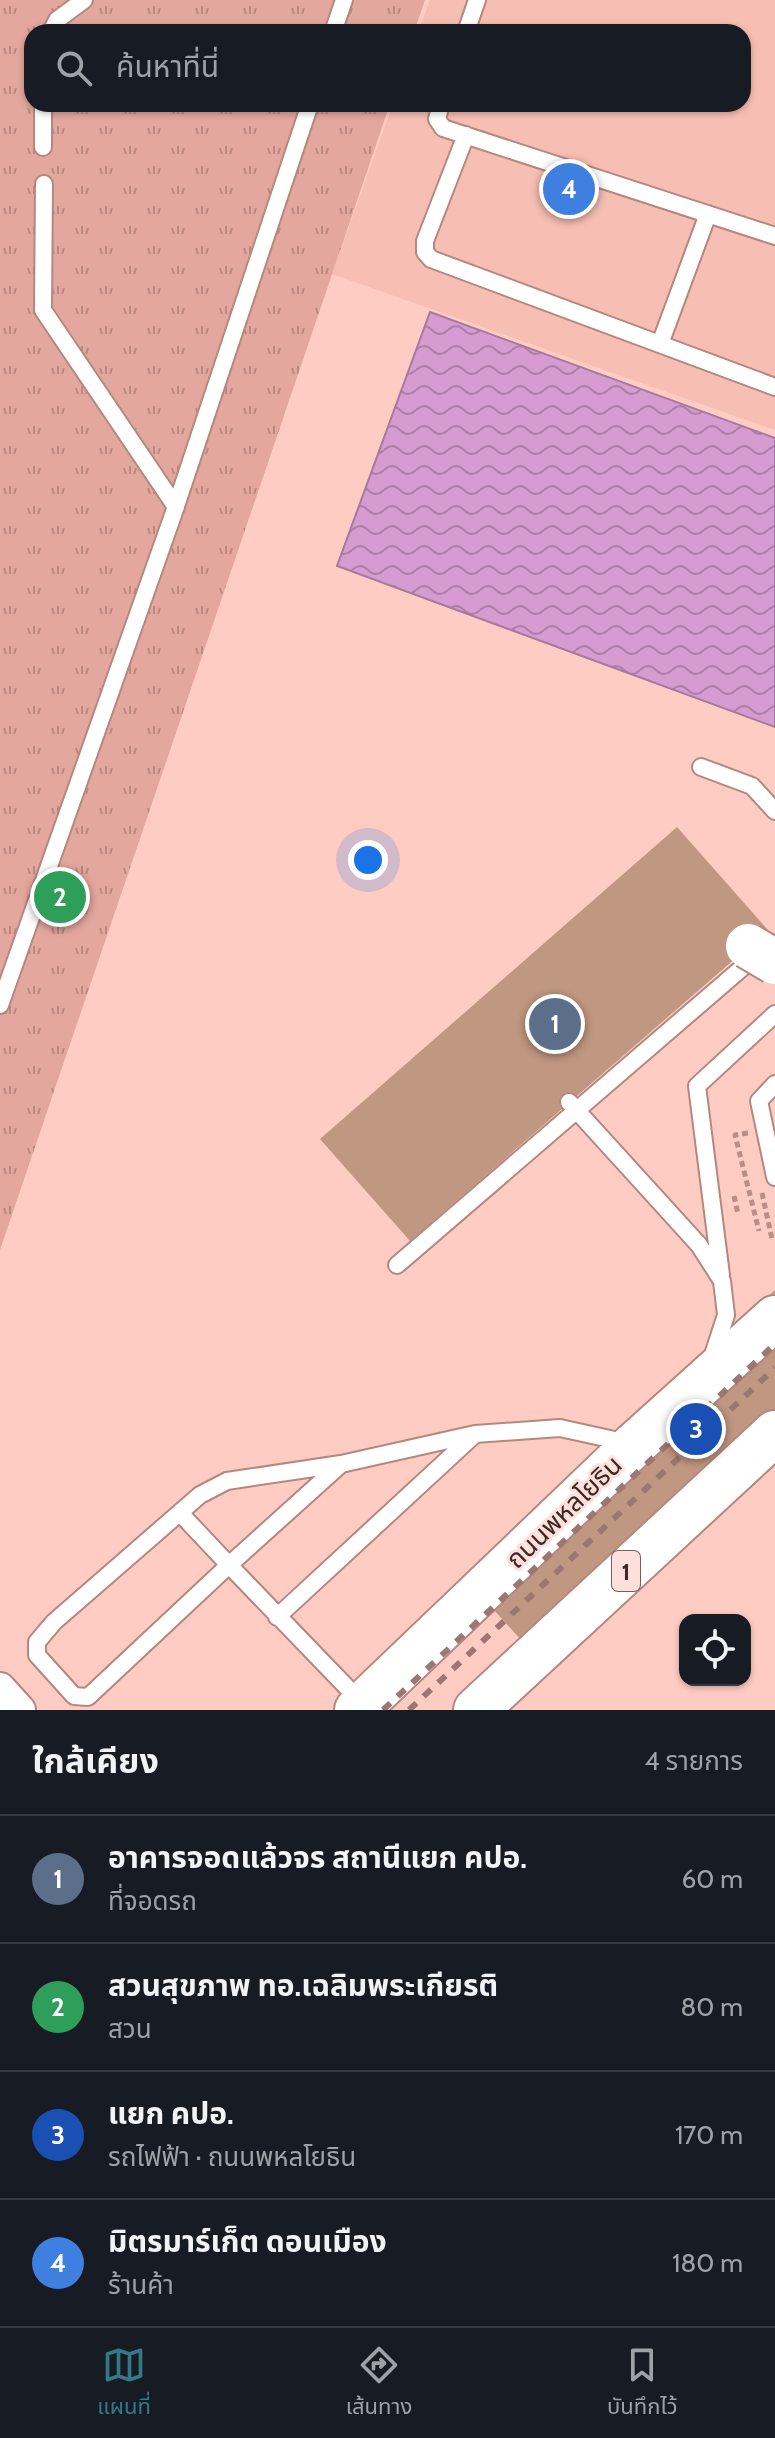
<!DOCTYPE html>
<html lang="th">
<head>
<meta charset="utf-8">
<style>
  body { margin:0; font-family:Cabin,"Noto Sans Thai",sans-serif; background:#20242c; color:#f1f3f6 }
  .controls { position:absolute; right:24px; bottom:24px; display:grid; overflow:hidden; border-radius:16px; box-shadow:0 2px 6px #0004 }
  .controls button { width:72px; height:72px; display:grid; place-items:center; padding:0; border:0; border-bottom:2px solid #363941; background:#171b24; color:#f1f3f6; font:40px sans-serif }
  .you { position:absolute; left:368px; top:860px; width:28px; height:28px; margin:-20px; border:6px solid #fff; border-radius:50%; background:#1a73e8; box-shadow:0 0 0 12px #1a73e833 }
  .badge { display:grid; place-items:center; width:52px; height:52px; border-radius:50%; background:#347a86; color:#fff; font-size:26px; font-weight:700 }
  .pin { position:absolute; translate:-50% -50%; border:4px solid #fff; box-shadow:0 2px 8px #0006 }
  .list { margin:0; padding:0; list-style:none }
  h2 { display:flex; justify-content:space-between; align-items:center; height:104px; margin:0; padding:0 32px; font-size:34px }
  h2 small { font-size:26px; font-weight:400; color:#9ea1a6 }
  .list li { display:grid; grid-template-columns:52px 1fr auto; gap:24px; align-items:center; box-sizing:border-box; height:128px; padding:0 32px; border-top:2px solid #363941 }
  .list b { display:block; font-size:30px; white-space:nowrap }
  .list p { margin:0; font-size:26px; white-space:nowrap; color:#9ea1a6 }
  .list em { font-size:26px; font-style:normal; color:#9ea1a6 }
  .icon { flex:none; width:44px; height:44px; fill:none; stroke:currentColor; stroke-width:2; stroke-linecap:round; stroke-linejoin:round }
  .map { position:relative; flex:none; width:775px; height:1710px; overflow:hidden }
  .search { position:absolute; background:#171b24; box-shadow:0 2px 6px #0004; left:24px; right:24px; top:24px; height:88px; display:flex; align-items:center; gap:20px; box-sizing:border-box; padding:0 28px; border-radius:24px; color:#9ea1a6; font-size:30px }
  .sheet { height:616px; background:#171b24 }
  nav { display:flex; justify-content:space-around; align-items:center; box-sizing:border-box; height:112px; border-top:2px solid #363941; background:#171b24; font-size:22px; color:#9ea1a6 }
  nav a { display:grid; justify-items:center; gap:4px }
  nav .on { color:#347a86 }
  .map>svg:first-child { display:block }
</style>
</head>
<body>
<div class="map">
<svg width="775" height="1710" viewBox="0 0 775 1710">
  <defs>
    <pattern id="park-tufts" width="24" height="20" patternUnits="userSpaceOnUse" patternTransform="scale(2)"><rect width="24" height="20" fill="#e4a79d"/><path d="M3 7l-1-3M5 7V3M7 7l1-3M15 17l-1-3M17 17v-4M19 17l1-3" fill="none" stroke="#ba8880"/></pattern>
    <pattern id="water-waves" width="16" height="10" patternUnits="userSpaceOnUse" patternTransform="scale(2)"><rect width="16" height="10" fill="#d69bd0"/><path d="M0 5q4-4 8 0t8 0" fill="none" stroke="#af7ea9"/></pattern>
  </defs>
  <rect width="100%" height="100%" fill="#ffccc3"/>
  <path fill="#f7beb3" d="M 430,0 L 775,0 L 775,430 L 332,274 L 393,104 L 743,104 L 743,32 L 418,32 Z"/>
  <path fill="url(#park-tufts)" d="M 0,0 L 425,0 L 414,32 L 32,32 L 32,104 L 390,104 L 0,1250 Z"/>
  <path fill="url(#water-waves)" stroke="#a8789d" stroke-width="2" d="M 430,312 L 775,438 L 775,727 L 337,566 Z"/>
  <path fill="#c09780" d="M 677,827 L 768,930 L 410,1241 L 320,1139 Z
    M 775,1290 L 775,1426 L 532,1652 L 463,1576 Z"/>
  <g fill="none" stroke-linecap="round" stroke-linejoin="round">
    <defs>
      <path id="lane" d="M 51,32 L 57,20 L 84,0
        M 333,32 L 344,0
        M 466,32 L 477,0
        M 441,104 L 437,119 L 443,128 L 775,236
        M 466,135 L 425,241 L 425,252 L 431,259 L 775,387
        M 43,147 L 43,104
        M 44,184 L 43,310 L 176,507
        M 660,344 L 708,214
        M 701,767 L 752,786 L 775,811
        M 0,1005 L 173,515 L 310,104
        M 775,1084 L 759,1101 L 775,1177
        M 569,1102 L 699,1245 L 722,1281 L 726,1315 L 712,1358
        M 397,1265 L 757,955
        M 721,1275 L 697,1086 L 775,1014
        M 180,1513 L 229,1565 L 340,1465
        M 277,1617 L 473,1436
        M 362,1703 L 229,1565 L 88,1697 L 74,1696 L 37,1655 L 37,1642 L 54,1622 L 200,1495 L 227,1481 L 341,1464 L 475,1434 L 560,1428 L 628,1443"/>
      <path id="street" d="M 0,1688 L 20,1710"/>
      <path id="primary" d="M 357,1710 L 635,1444 L 775,1318
        M 476,1710 L 775,1433"/>
    </defs>
    <use href="#lane" stroke="#b6877f" stroke-width="20"/>
    <use href="#street" stroke="#b6877f" stroke-width="34"/>
    <use href="#primary" stroke="#b6877f" stroke-width="48"/>
    <path stroke="#b78f88" stroke-width="5" stroke-dasharray="6 4" stroke-linecap="butt" d="M 748,1133 L 735,1135 L 759,1231
      M 762,1193 L 772,1239
      M 734,1196 L 738,1214"/>
    <use href="#lane" stroke="#fff" stroke-width="16"/>
    <use href="#street" stroke="#fff" stroke-width="30"/>
    <use href="#primary" stroke="#fff" stroke-width="44"/>
    <path stroke="#9a7771" stroke-width="6" stroke-dasharray="10 10" stroke-linecap="butt" d="M 383,1710 L 775,1344
      M 409,1710 L 775,1368"/>
    <defs>
      <path id="primary-bridge" d="M 748,946 L 775,962"/>
    </defs>
    <use href="#primary-bridge" stroke="#b6877f" stroke-width="48" stroke-linecap="butt"/>
    <use href="#primary-bridge" stroke="#fff" stroke-width="44"/>
  </g>
  <g text-anchor="middle" dominant-baseline="central" stroke-width="6" stroke-linejoin="round" paint-order="stroke">
    <rect fill="#fedfd9" stroke="#765f5b" stroke-width="2" x="612" y="1551" width="28" height="40" rx="6"/>
    <g font-size="24" font-weight="bold" fill="#3c2825">
      <text x="626" y="1571">1</text>
    </g>
    <g font-size="26" fill="#3c2825" stroke="#fedfd9">
      <text transform="translate(564 1512) rotate(-44)">ถนนพหลโยธิน</text>
    </g>
  </g>
</svg>
<div class="controls">
<button><svg class="icon" aria-label="locate" viewBox="0 0 24 24"><circle cx="12" cy="12" r="6"/><path d="M12 2v4M12 18v4M2 12h4M18 12h4"/></svg></button>
</div>
<div class="you"></div>
<div class="pin badge" style="left:555px;top:1024px;background:#5c6f8a">1</div>
<div class="pin badge" style="left:60px;top:897px;background:#2e9e5b">2</div>
<div class="pin badge" style="left:696px;top:1429px;background:#1a4fb4">3</div>
<div class="pin badge" style="left:569px;top:189px;background:#3f7fe0">4</div>
<div class="search"><svg class="icon" aria-label="search" viewBox="0 0 24 24"><circle cx="10" cy="10" r="6"/><path d="M15 15l6 6"/></svg>ค้นหาที่นี่</div>
</div>
<section class="sheet">
<h2>ใกล้เคียง<small>4 รายการ</small></h2>
<ul class="list">
<li><span class="badge" style="background:#5c6f8a">1</span><div><b>อาคารจอดแล้วจร สถานีแยก คปอ.</b><p>ที่จอดรถ</p></div><em>60 m</em></li>
<li><span class="badge" style="background:#2e9e5b">2</span><div><b>สวนสุขภาพ ทอ.เฉลิมพระเกียรติ</b><p>สวน</p></div><em>80 m</em></li>
<li><span class="badge" style="background:#1a4fb4">3</span><div><b>แยก คปอ.</b><p>รถไฟฟ้า · ถนนพหลโยธิน</p></div><em>170 m</em></li>
<li><span class="badge" style="background:#3f7fe0">4</span><div><b>มิตรมาร์เก็ต ดอนเมือง</b><p>ร้านค้า</p></div><em>180 m</em></li>
</ul>
</section>
<nav>
<a class="on"><svg class="icon" aria-label="map" viewBox="0 0 24 24"><path d="M3 6l6-2 6 2 6-2v14l-6 2-6-2-6 2zM9 4v14M15 6v14"/></svg>แผนที่</a>
<a><svg class="icon" aria-label="directions" viewBox="0 0 24 24"><path d="M12 3l9 9-9 9-9-9zM9 14v-3h6M13 9l2 2-2 2"/></svg>เส้นทาง</a>
<a><svg class="icon" aria-label="saved" viewBox="0 0 24 24"><path d="M7 4h10v16l-5-4-5 4z"/></svg>บันทึกไว้</a>
</nav>
</body>
</html>
